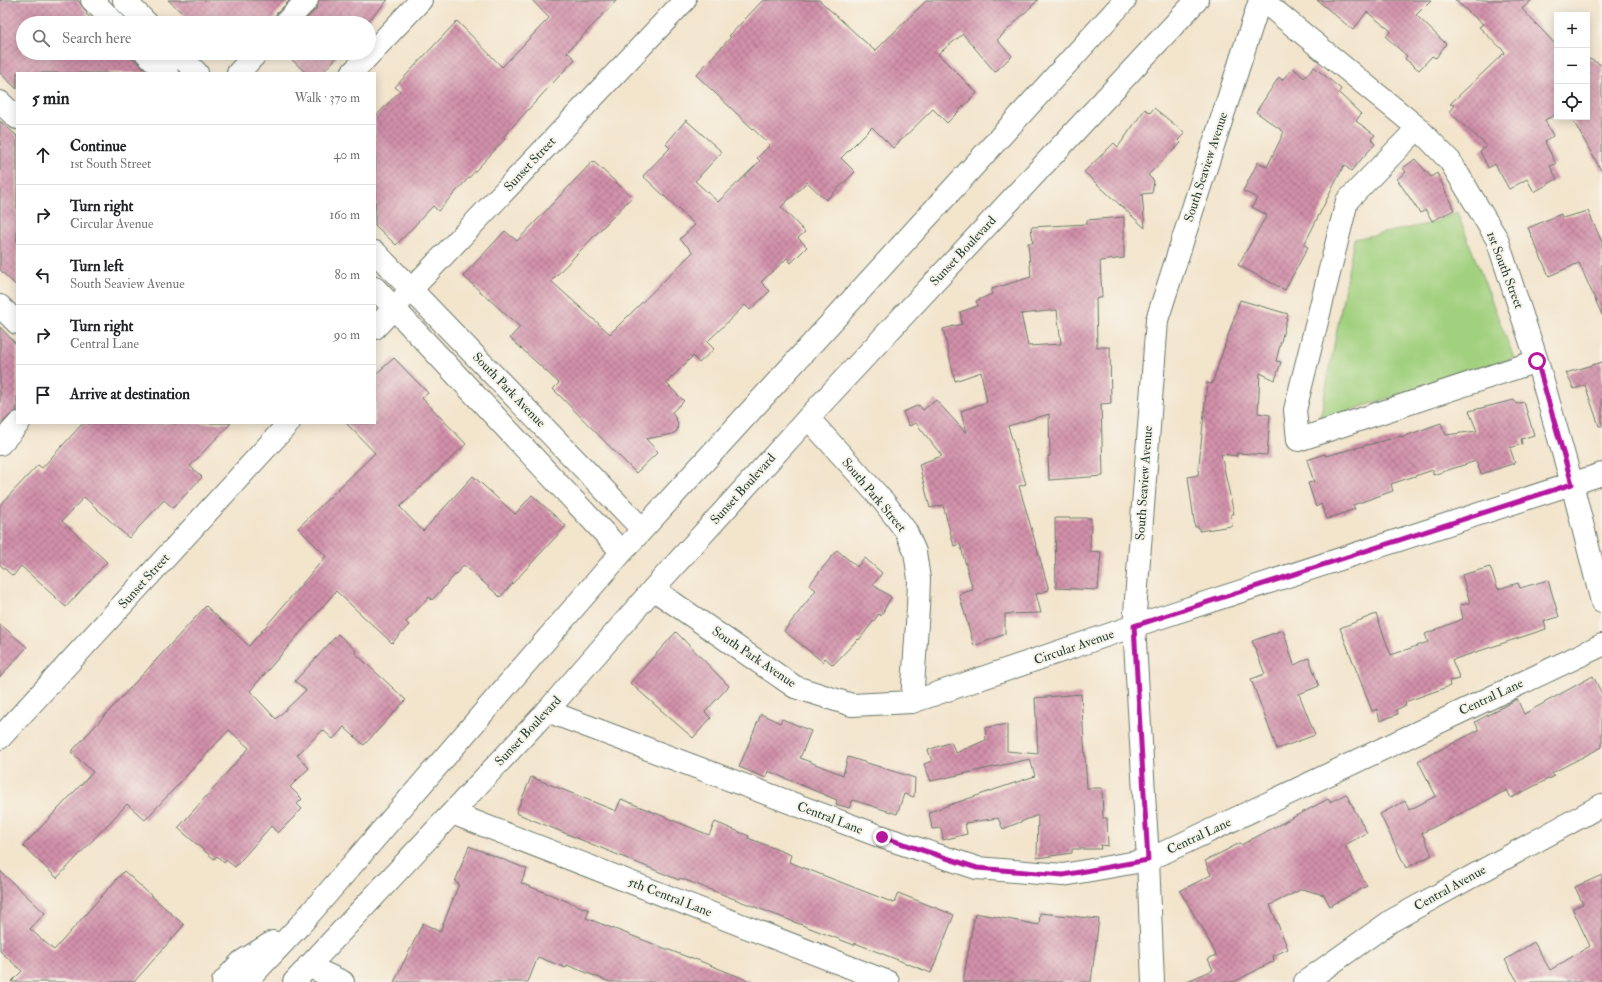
<!DOCTYPE html>
<html lang="en">
<head>
<meta charset="utf-8">
<style>
  body { margin:0; font-family:"IM FELL Double Pica",serif; background:#f6f6f6; color:#202124 }
  .controls { position:absolute; right:12px; top:12px; display:grid; overflow:hidden; border-radius:0px; box-shadow:0 2px 10px #0003 }
  .controls button { width:36px; height:36px; display:grid; place-items:center; padding:0; border:0; border-bottom:1px solid #e0e0e0; background:#fff; color:#202124; font:20px sans-serif }
  .stop { position:absolute; width:12px; height:12px; margin:-9px; border:3px solid #b5179e; border-radius:50%; background:#fff }
  .stop.end { background:#b5179e; border-color:#fff; box-shadow:0 1px 4px #0008 }
  .list { margin:0; padding:0; list-style:none }
  h2 { display:flex; justify-content:space-between; align-items:center; height:52px; margin:0; padding:0 16px; font-size:17px }
  h2 small { font-size:13px; font-weight:400; color:#757577 }
  .list li { display:grid; grid-template-columns:26px 1fr auto; gap:12px; align-items:center; box-sizing:border-box; height:60px; padding:0 16px; border-top:1px solid #e0e0e0 }
  .list b { display:block; font-size:15px; white-space:nowrap }
  .list p { margin:0; font-size:13px; white-space:nowrap; color:#757577 }
  .list em { font-size:13px; font-style:normal; color:#757577 }
  .icon { flex:none; width:22px; height:22px; fill:none; stroke:currentColor; stroke-width:2; stroke-linecap:round; stroke-linejoin:round }
  .map { position:relative; flex:none; width:1602px; height:982px; overflow:hidden }
  .search { position:absolute; background:#fff; box-shadow:0 2px 10px #0003; left:16px; top:16px; width:360px; height:44px; display:flex; align-items:center; gap:10px; box-sizing:border-box; padding:0 14px; border-radius:22px; color:#757577; font-size:15px }
  .panel { position:absolute; background:#fff; box-shadow:0 2px 10px #0003; left:16px; top:72px; width:360px; height:352px; border-radius:0px }
  .map>svg:first-child { display:block }
</style>
</head>
<body>
<div class="map">
<svg width="1602" height="982" viewBox="0 0 1602 982">
  <defs>
    <pattern id="building-cross-hatch" width="8" height="8" patternUnits="userSpaceOnUse"><rect width="8" height="8" fill="#d290aa"/><path d="M0 0l8 8M0 8l8-8" fill="none" stroke="#aa778b"/></pattern>
  </defs>
  <rect width="100%" height="100%" fill="#f7f3e8"/>
  <filter id="ink" filterUnits="userSpaceOnUse"><feTurbulence type="fractalNoise" baseFrequency=".025" numOctaves="2"/><feDisplacementMap in="SourceGraphic" scale="8" xChannelSelector="R" yChannelSelector="G"/><feConvolveMatrix kernelMatrix="1 2 1 2 8 2 1 2 1" color-interpolation-filters="sRGB"/></filter>
  <filter id="wash" filterUnits="userSpaceOnUse"><feTurbulence type="fractalNoise" baseFrequency=".012" numOctaves="4" result="noise"/><feDisplacementMap in="SourceGraphic" scale="16" xChannelSelector="R" yChannelSelector="G"/><feGaussianBlur stdDeviation="0.9" result="paint"/><feColorMatrix in="noise" values="0 0 0 0 0 0 0 0 0 0 0 0 0 0 0 0 0 1.4 0 .05"/><feComposite in="paint" operator="in"/></filter>
  <g filter="url(#wash)">
    <rect width="100%" height="100%" fill="#f3e4cc"/>
    <path fill="#a1d07e" stroke="#608659" d="M 1457,212 L 1514,358 L 1320,420 L 1354,239 L 1433,223 Z"/>
    <g id="blocks">
      <path fill="url(#building-cross-hatch)" fill-rule="evenodd" d="M 0,0 L 78,0 L 87,13 L 86,14 L 97,23 L 23,23 L 23,53 L 128,53 L 149,73 L 17,73 L 17,89 L 0,73 Z
        M 168,0 L 290,0 L 276,14 L 273,23 L 193,23 Z
        M 319,0 L 388,0 L 366,23 L 302,23 L 316,9 Z
        M 532,0 L 617,0 L 567,52 L 575,59 L 503,137 L 505,139 L 438,211 L 433,206 L 396,245 L 375,225 L 375,117 L 400,91 L 395,87 L 457,21 L 502,67 L 549,18 Z
        M 763,0 L 819,0 L 875,51 L 927,0 L 1038,0 L 997,40 L 1012,56 L 995,72 L 963,34 L 938,54 L 977,93 L 947,123 L 933,109 L 893,148 L 872,127 L 841,158 L 855,172 L 826,200 L 807,182 L 781,207 L 805,232 L 798,238 L 807,247 L 791,263 L 787,258 L 761,282 L 770,291 L 750,310 L 745,305 L 707,342 L 714,349 L 699,363 L 693,356 L 666,383 L 684,401 L 672,412 L 678,423 L 677,431 L 672,434 L 646,439 L 658,452 L 636,473 L 553,389 L 559,383 L 510,338 L 520,327 L 463,276 L 505,231 L 517,241 L 593,161 L 632,197 L 551,281 L 610,334 L 614,330 L 693,252 L 680,239 L 695,225 L 643,176 L 670,148 L 666,144 L 686,120 L 722,152 L 695,181 L 718,202 L 760,161 L 757,158 L 770,145 L 696,75 L 731,37 L 729,36 Z
        M 1317,0 L 1431,0 L 1416,15 L 1446,44 L 1436,58 L 1432,56 L 1419,70 L 1405,59 L 1407,56 L 1386,37 L 1391,31 L 1367,12 L 1353,30 Z
        M 1455,0 L 1532,0 L 1522,9 L 1557,46 L 1557,114 L 1545,120 L 1553,136 L 1545,142 L 1556,164 L 1550,166 L 1557,179 L 1534,192 L 1527,179 L 1509,189 L 1495,164 L 1488,168 L 1480,151 L 1487,146 L 1449,112 L 1454,105 L 1450,104 L 1505,52 L 1479,27 L 1483,24 Z
        M 285,53 L 341,53 L 322,73 L 306,73 Z
        M 1587,58 L 1602,65 L 1602,172 L 1571,117 L 1587,117 Z
        M 1314,67 L 1341,89 L 1339,93 L 1361,114 L 1356,121 L 1375,135 L 1371,139 L 1375,144 L 1351,171 L 1344,165 L 1304,245 L 1308,247 L 1285,290 L 1238,265 L 1267,215 L 1252,207 L 1257,198 L 1243,191 L 1258,162 L 1267,167 L 1284,132 L 1256,112 L 1279,77 L 1282,80 L 1293,68 L 1304,78 Z
        M 1154,108 L 1185,133 L 1178,140 L 1181,143 L 1148,175 L 1154,181 L 1152,193 L 1142,194 L 1145,228 L 1084,172 L 1114,143 L 1118,147 L 1145,109 L 1150,113 Z
        M 0,121 L 17,136 L 17,286 L 0,270 Z
        M 1415,159 L 1431,177 L 1437,173 L 1454,210 L 1432,221 L 1426,210 L 1420,213 L 1397,179 L 1406,172 L 1403,168 Z
        M 1588,211 L 1602,242 L 1602,315 L 1579,263 L 1549,276 L 1528,228 L 1561,214 L 1562,218 Z
        M 1124,217 L 1124,258 L 1100,261 L 1102,297 L 1096,299 L 1097,347 L 1110,347 L 1111,403 L 1101,404 L 1103,476 L 1049,480 L 1048,456 L 1050,456 L 1049,414 L 1008,426 L 1026,484 L 1019,486 L 1049,590 L 1036,594 L 1041,613 L 1005,614 L 1005,634 L 974,646 L 959,594 L 973,590 L 960,544 L 954,546 L 943,505 L 930,508 L 919,464 L 942,456 L 916,423 L 909,426 L 903,412 L 919,405 L 923,410 L 936,400 L 966,433 L 961,411 L 987,402 L 981,372 L 955,381 L 943,329 L 962,324 L 960,312 L 978,306 L 976,301 L 992,294 L 992,289 L 1031,277 L 1028,243 L 1033,243 L 1031,227 L 1087,224 L 1087,220 ZM 1057,310 L 1061,344 L 1028,346 L 1021,314 Z
        M 1240,300 L 1288,314 L 1276,361 L 1281,362 L 1275,380 L 1260,373 L 1258,413 L 1270,415 L 1267,455 L 1237,453 L 1237,456 L 1221,454 L 1234,514 L 1231,514 L 1232,526 L 1199,531 L 1199,527 L 1195,527 L 1188,477 L 1198,475 L 1207,383 L 1212,384 Z
        M 0,327 L 17,345 L 17,411 L 10,415 L 0,425 Z
        M 394,358 L 428,393 L 422,398 L 466,444 L 400,507 L 423,531 L 473,476 L 515,514 L 532,495 L 566,526 L 500,597 L 464,565 L 432,600 L 429,597 L 406,622 L 409,625 L 392,643 L 336,591 L 250,691 L 276,719 L 306,690 L 295,681 L 338,634 L 356,651 L 355,653 L 406,700 L 364,745 L 344,727 L 333,739 L 323,730 L 297,755 L 309,768 L 290,787 L 302,799 L 297,804 L 302,809 L 278,833 L 271,826 L 235,867 L 226,860 L 224,863 L 217,856 L 214,859 L 178,828 L 249,748 L 229,730 L 145,820 L 127,804 L 57,878 L 23,846 L 93,772 L 71,752 L 206,606 L 249,646 L 326,556 L 298,528 L 375,453 L 346,423 L 375,423 L 375,375 Z
        M 1602,362 L 1602,426 L 1599,426 L 1585,385 L 1574,389 L 1566,373 Z
        M 1514,400 L 1516,404 L 1524,402 L 1534,435 L 1521,439 L 1522,444 L 1510,448 L 1515,463 L 1481,474 L 1476,461 L 1433,475 L 1433,470 L 1391,484 L 1393,491 L 1353,505 L 1355,509 L 1327,519 L 1321,504 L 1316,507 L 1308,483 L 1314,482 L 1307,460 L 1325,454 L 1326,456 L 1401,436 L 1402,437 L 1441,423 L 1446,435 L 1477,431 L 1469,411 Z
        M 83,423 L 231,423 L 190,466 L 202,477 L 173,508 L 164,500 L 129,538 L 84,497 L 62,521 L 107,562 L 66,607 L 21,566 L 13,576 L 0,565 L 0,505 L 38,465 L 42,468 Z
        M 1055,518 L 1091,518 L 1090,551 L 1101,552 L 1098,590 L 1056,588 Z
        M 837,550 L 857,567 L 865,558 L 882,573 L 873,585 L 891,597 L 881,616 L 879,614 L 859,640 L 858,639 L 833,665 L 825,658 L 823,662 L 784,631 L 816,590 L 809,585 Z
        M 1490,567 L 1498,589 L 1518,583 L 1520,588 L 1548,580 L 1559,617 L 1544,621 L 1546,629 L 1452,660 L 1460,679 L 1449,681 L 1450,686 L 1405,702 L 1406,705 L 1396,710 L 1398,714 L 1380,721 L 1377,709 L 1372,711 L 1340,628 L 1376,614 L 1391,655 L 1428,642 L 1425,634 L 1463,619 L 1460,605 L 1470,603 L 1462,575 Z
        M 0,624 L 27,647 L 0,677 Z
        M 1283,630 L 1294,665 L 1309,658 L 1319,686 L 1299,694 L 1315,735 L 1277,749 L 1251,679 L 1265,674 L 1252,641 Z
        M 676,632 L 729,686 L 705,712 L 711,718 L 693,738 L 630,683 Z
        M 1593,676 L 1602,694 L 1602,747 L 1552,773 L 1554,776 L 1511,798 L 1507,790 L 1422,833 L 1432,855 L 1406,868 L 1380,814 L 1405,801 L 1409,810 L 1436,796 L 1418,761 L 1479,730 L 1475,722 L 1517,699 L 1524,714 Z
        M 1081,694 L 1087,788 L 1102,788 L 1103,818 L 1107,818 L 1108,846 L 1100,845 L 1101,849 L 1072,849 L 1072,853 L 1037,858 L 1038,815 L 1003,829 L 998,818 L 965,823 L 967,834 L 943,840 L 941,828 L 932,829 L 929,812 L 1035,776 L 1030,759 L 931,781 L 924,764 L 932,761 L 928,750 L 951,742 L 956,753 L 986,740 L 985,728 L 1007,724 L 1007,751 L 1038,754 L 1035,698 Z
        M 761,714 L 780,723 L 782,719 L 811,731 L 800,758 L 843,775 L 848,757 L 915,778 L 914,797 L 904,794 L 897,814 L 853,800 L 849,808 L 836,804 L 837,800 L 768,771 L 766,778 L 739,767 Z
        M 531,777 L 616,811 L 621,799 L 709,835 L 715,822 L 749,836 L 748,838 L 791,855 L 789,862 L 894,903 L 898,893 L 954,915 L 931,973 L 855,943 L 854,945 L 680,878 L 679,880 L 516,813 Z
        M 1346,794 L 1367,833 L 1345,845 L 1367,886 L 1330,906 L 1324,895 L 1302,889 L 1270,905 L 1288,949 L 1273,956 L 1274,961 L 1234,982 L 1185,982 L 1213,970 L 1208,959 L 1216,955 L 1201,925 L 1200,925 L 1180,891 L 1211,875 L 1205,861 L 1240,843 L 1241,845 L 1328,799 L 1330,802 Z
        M 469,846 L 527,869 L 521,883 L 589,910 L 586,918 L 690,958 L 690,957 L 752,982 L 610,982 L 567,965 L 566,968 L 538,957 L 528,982 L 394,982 L 423,923 L 440,932 L 459,884 L 455,882 Z
        M 0,871 L 45,913 L 30,929 L 54,950 L 124,871 L 184,925 L 134,982 L 11,982 L 22,971 L 0,951 Z
        M 1602,875 L 1602,982 L 1518,982 L 1505,960 L 1534,942 L 1550,970 L 1590,946 L 1572,908 L 1583,904 L 1575,887 Z
        M 975,913 L 1039,925 L 1040,913 L 1099,919 L 1091,982 L 963,982 Z"/>
    </g>
  </g>
  <g filter="url(#ink)">
    <use href="#blocks" fill-opacity="0" stroke="#697769" stroke-width="1"/>
    <g fill="none" stroke-linecap="round" stroke-linejoin="round">
      <defs>
        <path id="minor" d="M 92,0 L 115,23
          M 124,0 L 147,23
          M 1262,0 L 1418,128 L 1450,161 L 1497,239 L 1537,361 L 1572,484 L 1602,602
          M 285,23 L 307,0
          M 146,53 L 167,73
          M 177,53 L 197,73
          M 238,73 L 257,53
          M 352,73 L 421,0
          M 0,102 L 17,118
          M 1418,128 L 1347,201 L 1295,410 L 1298,440 L 1537,361
          M 375,252 L 642,529
          M 375,288 L 622,552
          M 0,306 L 17,323
          M 375,328 L 685,0
          M 808,418 L 884,502 L 906,531 L 915,552 L 919,579 L 918,608 L 912,702
          M 0,444 L 19,423
          M 653,589 L 795,687 L 852,705 L 912,702 L 1134,626 L 1602,474
          M 547,711 L 882,837 L 977,868 L 1063,875 L 1148,860 L 1602,645
          M 0,738 L 289,423
          M 452,813 L 888,982
          M 308,966 L 343,982
          M 1153,982 L 1148,860 L 1134,626 L 1157,320 L 1260,0
          M 1305,982 L 1391,921 L 1602,805"/>
        <path id="major" d="M 223,982 L 241,962 L 273,942
          M 246,982 L 301,924 L 622,552 L 1125,0
          M 294,982 L 547,711 L 653,589 L 808,418 L 1197,0"/>
      </defs>
      <use href="#minor" stroke="#697769" stroke-width="24"/>
      <use href="#major" stroke="#697769" stroke-width="24"/>
      <use href="#minor" stroke="#fff" stroke-width="22"/>
      <use href="#major" stroke="#fff" stroke-width="22"/>
    </g>
  </g>
  <g fill="none" stroke-linecap="round" stroke-linejoin="round" filter="url(#ink)">
    <path stroke="#b5179e" stroke-width="5" d="M 882,837 L 977,868 L 1063,875 L 1148,860 L 1134,626 L 1572,484 L 1537,361"/>
  </g>
  <g text-anchor="middle" dominant-baseline="central" stroke-width="4" stroke-linejoin="round" paint-order="stroke">
    <g font-size="13" fill="#1f3d34" stroke="#f7f3e8">
      <text transform="translate(530 164) rotate(-47)">Sunset Street</text>
      <text transform="translate(1206 167) rotate(-72)">South Seaview Avenue</text>
      <text transform="translate(963 251) rotate(-47)">Sunset Boulevard</text>
      <text transform="translate(1505 270) rotate(69)">1st South Street</text>
      <text transform="translate(509 390) rotate(46)">South Park Avenue</text>
      <text transform="translate(1144 483) rotate(-86)">South Seaview Avenue</text>
      <text transform="translate(743 489) rotate(-48)">Sunset Boulevard</text>
      <text transform="translate(874 495) rotate(50)">South Park Street</text>
      <text transform="translate(144 581) rotate(-48)">Sunset Street</text>
      <text transform="translate(1074 647) rotate(-19)">Circular Avenue</text>
      <text transform="translate(754 657) rotate(34)">South Park Avenue</text>
      <text transform="translate(1491 697) rotate(-25)">Central Lane</text>
      <text transform="translate(528 731) rotate(-47)">Sunset Boulevard</text>
      <text transform="translate(830 818) rotate(21)">Central Lane</text>
      <text transform="translate(1199 836) rotate(-25)">Central Lane</text>
      <text transform="translate(1450 888) rotate(-29)">Central Avenue</text>
      <text transform="translate(670 897) rotate(21)">5th Central Lane</text>
    </g>
  </g>
</svg>
<div class="controls">
<button>+</button>
<button>−</button>
<button><svg class="icon" aria-label="locate" viewBox="0 0 24 24"><circle cx="12" cy="12" r="6"/><path d="M12 2v4M12 18v4M2 12h4M18 12h4"/></svg></button>
</div>
<div class="stop" style="left:1537px;top:361px"></div>
<div class="stop end" style="left:882px;top:837px"></div>
<div class="search"><svg class="icon" aria-label="search" viewBox="0 0 24 24"><circle cx="10" cy="10" r="6"/><path d="M15 15l6 6"/></svg>Search here</div>
<section class="panel">
<h2>5 min<small>Walk · 370 m</small></h2>
<ul class="list">
<li><svg class="icon" aria-label="ahead" viewBox="0 0 24 24"><path d="M12 20V5M6 11l6-6 6 6"/></svg><div><b>Continue</b><p>1st South Street</p></div><em>40 m</em></li>
<li><svg class="icon" aria-label="right" viewBox="0 0 24 24"><path d="M7 20v-9h11M14 6l5 5-5 5"/></svg><div><b>Turn right</b><p>Circular Avenue</p></div><em>160 m</em></li>
<li><svg class="icon" aria-label="left" viewBox="0 0 24 24"><path d="M17 20v-9H6M10 6l-5 5 5 5"/></svg><div><b>Turn left</b><p>South Seaview Avenue</p></div><em>80 m</em></li>
<li><svg class="icon" aria-label="right" viewBox="0 0 24 24"><path d="M7 20v-9h11M14 6l5 5-5 5"/></svg><div><b>Turn right</b><p>Central Lane</p></div><em>90 m</em></li>
<li><svg class="icon" aria-label="arrive" viewBox="0 0 24 24"><path d="M6 21V4h12l-3 4 3 4H6"/></svg><div><b>Arrive at destination</b></div></li>
</ul>
</section>
</div>
</body>
</html>
